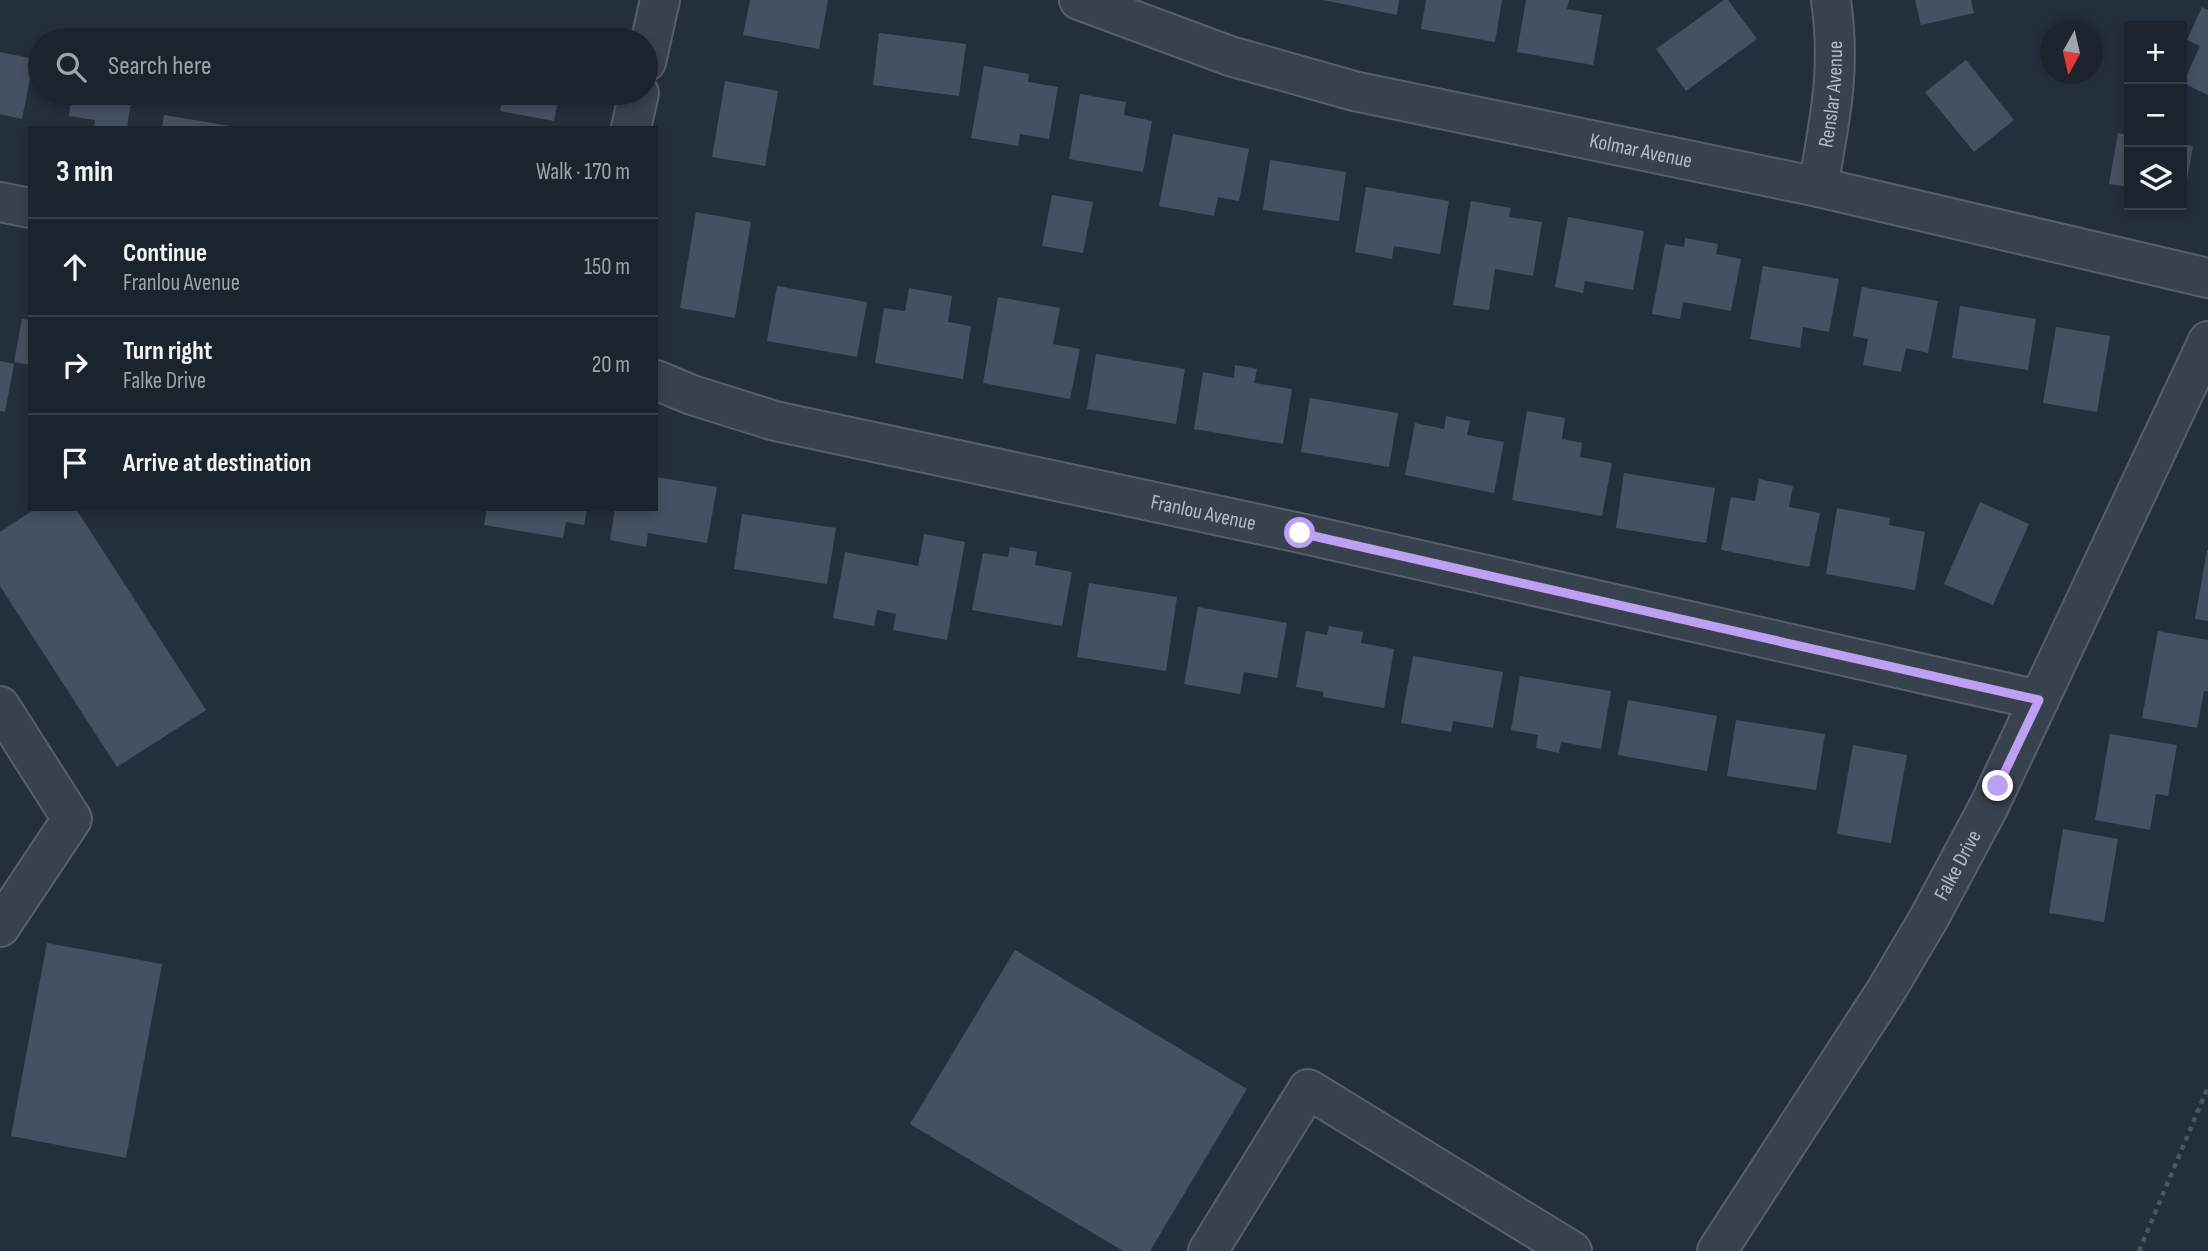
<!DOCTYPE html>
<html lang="en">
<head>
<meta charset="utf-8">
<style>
  body { margin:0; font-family:"Sofia Sans Condensed",sans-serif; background:#282f3a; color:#f1f3f6 }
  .controls { position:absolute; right:21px; top:21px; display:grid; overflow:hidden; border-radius:0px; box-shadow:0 4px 10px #0003 }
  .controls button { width:63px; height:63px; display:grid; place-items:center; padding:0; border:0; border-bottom:2px solid #39404a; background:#1b232e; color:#f1f3f6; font:35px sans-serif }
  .compass { position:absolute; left:2040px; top:21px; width:63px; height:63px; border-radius:50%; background:#1b232e; box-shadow:0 4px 10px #0003; rotate:188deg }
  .stop { position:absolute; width:21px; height:21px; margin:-16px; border:5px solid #bca0f2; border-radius:50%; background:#fff }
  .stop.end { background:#bca0f2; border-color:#fff; box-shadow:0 2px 7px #0008 }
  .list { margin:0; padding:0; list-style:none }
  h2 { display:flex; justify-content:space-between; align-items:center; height:91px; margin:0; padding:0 28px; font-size:30px }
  h2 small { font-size:23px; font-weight:400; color:#a0a4aa }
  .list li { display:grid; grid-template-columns:46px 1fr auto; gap:21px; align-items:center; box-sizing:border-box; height:98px; padding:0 28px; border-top:2px solid #39404a }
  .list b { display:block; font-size:26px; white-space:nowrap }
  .list p { margin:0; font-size:23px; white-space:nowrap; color:#a0a4aa }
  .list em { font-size:23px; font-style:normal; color:#a0a4aa }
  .icon { flex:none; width:38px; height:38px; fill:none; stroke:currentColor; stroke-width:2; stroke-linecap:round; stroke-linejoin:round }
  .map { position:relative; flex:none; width:2208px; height:1251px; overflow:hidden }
  .search { position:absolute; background:#1b232e; box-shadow:0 4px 10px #0003; left:28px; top:28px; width:630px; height:77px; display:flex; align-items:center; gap:18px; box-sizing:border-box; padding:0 24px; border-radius:38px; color:#a0a4aa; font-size:26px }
  .panel { position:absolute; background:#1b232e; box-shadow:0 4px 10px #0003; left:28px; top:126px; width:630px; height:385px; border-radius:0px }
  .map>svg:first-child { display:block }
</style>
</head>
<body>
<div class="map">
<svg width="2208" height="1251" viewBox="0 0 2208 1251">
  <rect width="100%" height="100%" fill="#242f3e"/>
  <path fill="#455162" d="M 750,0 L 828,0 L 819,49 L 743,35 Z
    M 1323,0 L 1399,0 L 1397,15 Z
    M 1426,0 L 1502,0 L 1495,42 L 1421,29 Z
    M 1526,0 L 1569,0 L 1567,9 L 1602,15 L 1593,65 L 1517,52 Z
    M 1724,0 L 1728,0 L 1757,39 L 1686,91 L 1656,49 Z
    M 1915,0 L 1971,0 L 1974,13 L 1921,25 Z
    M 2202,7 L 2208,10 L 2208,95 L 2183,83 L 2200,46 L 2187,40 Z
    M 506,33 L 538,39 L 537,40 L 505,40 Z
    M 879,33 L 966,44 L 959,96 L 873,85 Z
    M 0,52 L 34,59 L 22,119 L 0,114 Z
    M 1966,60 L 2014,120 L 1974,152 L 1925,92 Z
    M 984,66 L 1029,74 L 1028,82 L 1058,87 L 1049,139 L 1020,134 L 1018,146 L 971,138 Z
    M 725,81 L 778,91 L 765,166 L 712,157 Z
    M 72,93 L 132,93 L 127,128 L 94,128 L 95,120 L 69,116 Z
    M 504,93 L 559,93 L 554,121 L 500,111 Z
    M 1080,94 L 1126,102 L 1124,115 L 1152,121 L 1143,172 L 1069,159 Z
    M 164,115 L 230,126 L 230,128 L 162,128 Z
    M 2118,133 L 2129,135 L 2129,187 L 2109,184 Z
    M 1173,134 L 1249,149 L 1239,201 L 1218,197 L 1214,216 L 1159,206 Z
    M 2182,144 L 2193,146 L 2183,204 L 2182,204 Z
    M 1270,160 L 1346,172 L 1339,221 L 1263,210 Z
    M 1366,187 L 1449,201 L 1440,254 L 1394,246 L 1392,259 L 1355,252 Z
    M 1052,195 L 1093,202 L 1083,253 L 1042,246 Z
    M 1471,201 L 1511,208 L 1509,217 L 1542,222 L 1533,276 L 1495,269 L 1489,310 L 1453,305 Z
    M 696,212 L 751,222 L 735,318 L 680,308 Z
    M 1568,217 L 1644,231 L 1633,290 L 1585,281 L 1583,293 L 1555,287 Z
    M 1685,238 L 1718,244 L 1716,254 L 1741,259 L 1731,311 L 1683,302 L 1680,319 L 1652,314 L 1665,244 L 1684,247 Z
    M 1763,266 L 1839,279 L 1829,332 L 1803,327 L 1800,348 L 1750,339 Z
    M 777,286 L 867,302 L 857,357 L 767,341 Z
    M 1862,287 L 1938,301 L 1928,353 L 1906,348 L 1901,372 L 1863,365 L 1868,339 L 1853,336 Z
    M 909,288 L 952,296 L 948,322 L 971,326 L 963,379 L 875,363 L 884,308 L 905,311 Z
    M 998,297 L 1060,308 L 1053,344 L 1080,349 L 1070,399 L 983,383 Z
    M 1960,306 L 2036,319 L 2028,370 L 1952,358 Z
    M 22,319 L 30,320 L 30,365 L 14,362 Z
    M 2056,327 L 2110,336 L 2097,412 L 2043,403 Z
    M 1096,354 L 1185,369 L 1176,424 L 1087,409 Z
    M 0,361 L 14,364 L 5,412 L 0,411 Z
    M 1235,365 L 1257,369 L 1254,383 L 1292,389 L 1283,444 L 1194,429 L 1203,372 L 1234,378 Z
    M 1310,398 L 1398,413 L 1389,467 L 1301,452 Z
    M 1527,411 L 1565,418 L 1562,439 L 1582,443 L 1580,457 L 1612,463 L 1602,516 L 1512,500 Z
    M 1446,416 L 1470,421 L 1467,435 L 1504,442 L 1494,493 L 1405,475 L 1415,423 L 1444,429 Z
    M 1624,473 L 1715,488 L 1706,543 L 1616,528 Z
    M 656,477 L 717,487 L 707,543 L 648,533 L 646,547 L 610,540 L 615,509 L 656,509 Z
    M 1759,479 L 1793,486 L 1789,507 L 1820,513 L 1809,567 L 1721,550 L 1731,497 L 1755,501 Z
    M 1980,502 L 2029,524 L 1993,605 L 1944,584 Z
    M 1837,508 L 1890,518 L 1889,525 L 1925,532 L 1915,590 L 1826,574 Z
    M 35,509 L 76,509 L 206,710 L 117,767 L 0,586 L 0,532 Z
    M 487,509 L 587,509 L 584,525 L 566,522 L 563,538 L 484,525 Z
    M 742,514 L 836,528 L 827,584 L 734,569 Z
    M 924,534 L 965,542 L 947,640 L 893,630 L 896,614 L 877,610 L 874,626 L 833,618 L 845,552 L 918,566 Z
    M 1010,547 L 1037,552 L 1035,565 L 1072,572 L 1062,626 L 972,610 L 983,553 L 1008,557 Z
    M 2207,550 L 2208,550 L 2208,621 L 2195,619 Z
    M 1089,583 L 1177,597 L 1166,671 L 1077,657 Z
    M 1198,607 L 1287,623 L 1277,678 L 1244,672 L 1240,694 L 1184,684 Z
    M 1329,626 L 1363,632 L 1361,643 L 1394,649 L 1384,708 L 1323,697 L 1323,692 L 1296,687 L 1306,631 L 1327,635 Z
    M 2158,631 L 2208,640 L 2208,691 L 2204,691 L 2197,728 L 2142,718 Z
    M 1413,656 L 1503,672 L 1493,728 L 1453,721 L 1451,732 L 1401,723 Z
    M 1520,676 L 1611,691 L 1601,749 L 1561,742 L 1559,753 L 1536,748 L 1538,735 L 1511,730 Z
    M 1628,700 L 1717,716 L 1707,771 L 1618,755 Z
    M 1736,720 L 1825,734 L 1816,790 L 1727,776 Z
    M 2110,734 L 2177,745 L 2168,796 L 2156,794 L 2150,830 L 2095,820 Z
    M 1853,745 L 1907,755 L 1891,843 L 1837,834 Z
    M 2063,829 L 2118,839 L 2104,922 L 2049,913 Z
    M 47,943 L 162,964 L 126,1158 L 11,1136 Z
    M 1015,950 L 1247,1089 L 1150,1251 L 1123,1251 L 910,1124 Z"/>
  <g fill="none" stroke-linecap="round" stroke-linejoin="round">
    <defs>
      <g id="minor">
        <path id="s1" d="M 1079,0 L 1230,56 L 1354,91 L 1818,187 L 2208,278"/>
        <path d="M 646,62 L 660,0"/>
        <path d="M 631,128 L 639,93"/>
        <path id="s2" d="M 1818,187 C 1830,118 1841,71 1831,0"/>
        <path d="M 0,202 L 30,208"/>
        <path id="s3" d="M 656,380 L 692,395 L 775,421 L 1300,533 L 2039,700"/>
        <path d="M 0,706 L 72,819 L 0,927"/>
        <path d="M 1208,1251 L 1308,1089 L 1572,1251"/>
        <path id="s4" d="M 1717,1251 L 1887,989 L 1929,918 L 1989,806 L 2208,341"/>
      </g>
    </defs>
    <use href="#minor" stroke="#565f6c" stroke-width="42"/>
    <path stroke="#44595c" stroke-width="4.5" stroke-dasharray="5 5" stroke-linecap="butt" d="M 2139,1251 L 2208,1087"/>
    <use href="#minor" stroke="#38414e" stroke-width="38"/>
  </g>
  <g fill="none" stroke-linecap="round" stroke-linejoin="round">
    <path stroke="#bca0f2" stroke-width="9" d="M 1300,533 L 2039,700 L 1998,786"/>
  </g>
  <g text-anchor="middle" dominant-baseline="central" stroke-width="7" stroke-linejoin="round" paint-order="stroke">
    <g font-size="21" fill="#b4bcc9" stroke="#1d2633">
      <text stroke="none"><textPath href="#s2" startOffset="94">Renslar Avenue</textPath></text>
      <text stroke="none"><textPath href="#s1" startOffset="583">Kolmar Avenue</textPath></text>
      <text stroke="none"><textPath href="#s3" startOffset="564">Franlou Avenue</textPath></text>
      <text stroke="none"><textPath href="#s4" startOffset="455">Falke Drive</textPath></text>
    </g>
  </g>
</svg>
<div class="controls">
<button>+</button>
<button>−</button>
<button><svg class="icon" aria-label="layers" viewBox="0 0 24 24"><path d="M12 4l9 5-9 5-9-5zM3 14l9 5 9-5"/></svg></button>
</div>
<svg class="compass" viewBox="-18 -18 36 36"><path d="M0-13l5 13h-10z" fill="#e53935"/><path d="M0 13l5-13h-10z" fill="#a0a4aa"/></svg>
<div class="stop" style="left:1300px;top:533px"></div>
<div class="stop end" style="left:1998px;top:786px"></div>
<div class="search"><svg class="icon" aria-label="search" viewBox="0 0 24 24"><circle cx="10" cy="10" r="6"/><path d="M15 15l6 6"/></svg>Search here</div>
<section class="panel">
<h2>3 min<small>Walk · 170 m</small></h2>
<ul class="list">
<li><svg class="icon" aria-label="ahead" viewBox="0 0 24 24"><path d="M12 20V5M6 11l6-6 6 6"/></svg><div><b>Continue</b><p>Franlou Avenue</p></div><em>150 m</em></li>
<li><svg class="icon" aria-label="right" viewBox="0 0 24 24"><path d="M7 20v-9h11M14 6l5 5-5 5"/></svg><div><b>Turn right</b><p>Falke Drive</p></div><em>20 m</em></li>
<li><svg class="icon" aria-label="arrive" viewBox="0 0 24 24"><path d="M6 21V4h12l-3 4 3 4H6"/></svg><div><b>Arrive at destination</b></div></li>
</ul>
</section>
</div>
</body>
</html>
